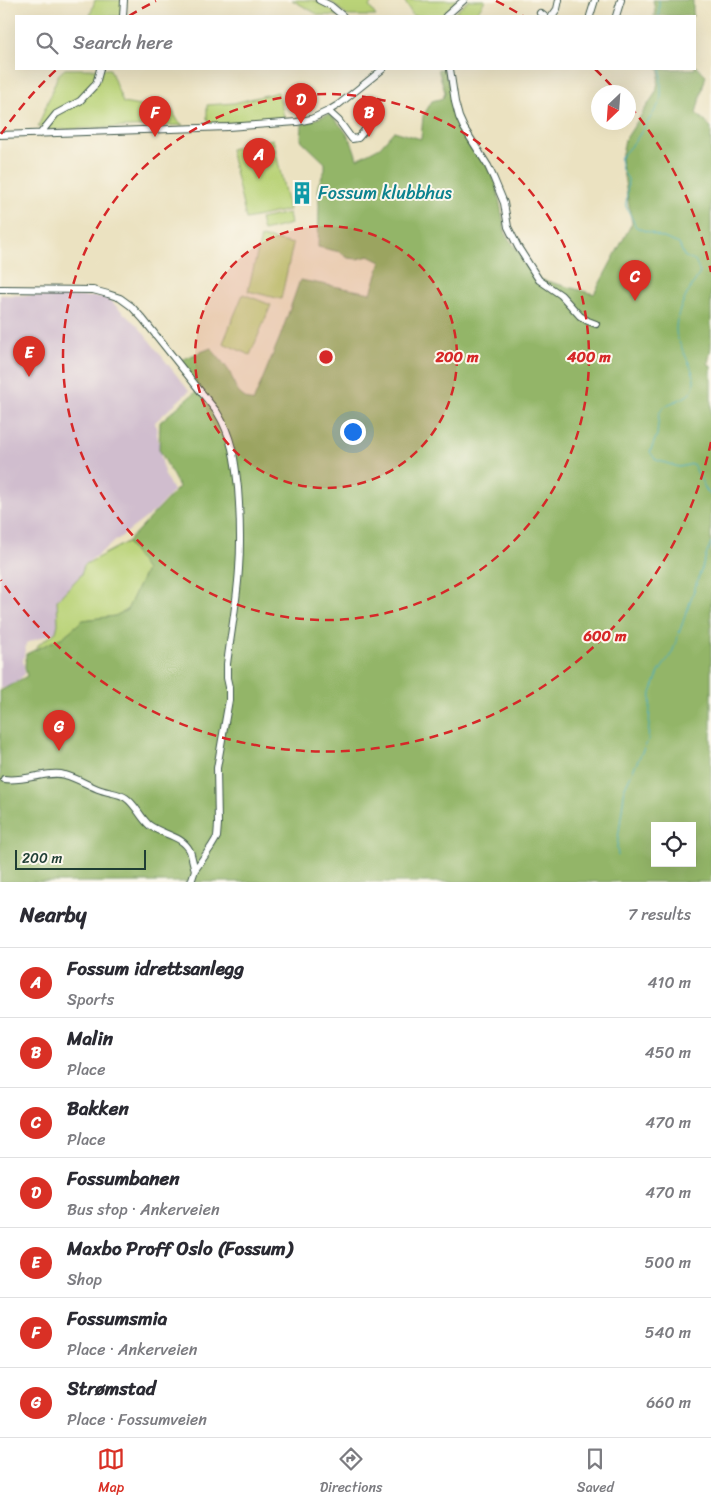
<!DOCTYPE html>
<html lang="en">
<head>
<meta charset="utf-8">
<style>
  body { margin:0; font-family:Sriracha,sans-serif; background:#f7f7f7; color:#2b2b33 }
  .controls { position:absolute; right:15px; bottom:15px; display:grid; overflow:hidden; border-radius:0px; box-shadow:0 5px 20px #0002 }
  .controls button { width:45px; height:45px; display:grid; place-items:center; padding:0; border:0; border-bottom:1px solid #e1e1e2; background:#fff; color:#2b2b33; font:25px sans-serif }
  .compass { position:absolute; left:591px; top:85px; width:45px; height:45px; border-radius:50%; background:#fff; box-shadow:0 5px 20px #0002; rotate:205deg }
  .scale { position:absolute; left:15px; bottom:12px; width:131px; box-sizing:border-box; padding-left:5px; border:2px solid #1f3d34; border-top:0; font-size:14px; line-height:18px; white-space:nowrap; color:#1f3d34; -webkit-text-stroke:4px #fbf7ec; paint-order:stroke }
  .you { position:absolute; left:352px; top:431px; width:18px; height:18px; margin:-12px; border:4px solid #fff; border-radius:50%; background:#1a73e8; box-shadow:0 0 0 8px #1a73e833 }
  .badge { display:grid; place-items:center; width:32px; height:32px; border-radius:50%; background:#d93025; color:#fff; font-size:16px; font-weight:700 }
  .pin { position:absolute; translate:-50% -41px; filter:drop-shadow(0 1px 2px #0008) }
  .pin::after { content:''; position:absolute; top:26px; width:18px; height:15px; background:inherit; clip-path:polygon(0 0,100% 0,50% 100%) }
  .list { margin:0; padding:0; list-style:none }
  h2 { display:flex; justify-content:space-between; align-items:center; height:65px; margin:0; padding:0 20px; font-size:21px }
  h2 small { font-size:16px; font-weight:400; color:#7c7c81 }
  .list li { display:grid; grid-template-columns:32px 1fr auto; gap:15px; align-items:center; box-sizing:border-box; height:70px; padding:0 20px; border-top:1px solid #e1e1e2 }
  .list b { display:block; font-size:19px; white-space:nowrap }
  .list p { margin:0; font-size:16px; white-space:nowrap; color:#7c7c81 }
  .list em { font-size:16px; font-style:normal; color:#7c7c81 }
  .icon { flex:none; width:28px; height:28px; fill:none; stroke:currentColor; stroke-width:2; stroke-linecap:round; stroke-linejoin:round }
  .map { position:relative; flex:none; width:711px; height:882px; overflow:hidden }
  .search { position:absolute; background:#fff; box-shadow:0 5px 20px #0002; left:15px; right:15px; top:15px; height:55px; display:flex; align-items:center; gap:12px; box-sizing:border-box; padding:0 18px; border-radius:0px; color:#7c7c81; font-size:19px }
  .sheet { height:555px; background:#fff }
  nav { display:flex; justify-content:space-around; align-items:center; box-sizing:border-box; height:70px; border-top:1px solid #e1e1e2; background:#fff; font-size:14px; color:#7c7c81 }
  nav a { display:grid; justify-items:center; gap:2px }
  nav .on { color:#d93025 }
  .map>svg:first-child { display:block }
</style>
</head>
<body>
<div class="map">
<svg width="711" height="882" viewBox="0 0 711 882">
  <rect width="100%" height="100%" fill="#fbf7ec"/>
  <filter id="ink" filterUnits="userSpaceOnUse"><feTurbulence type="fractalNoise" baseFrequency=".02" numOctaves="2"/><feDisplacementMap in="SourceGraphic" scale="10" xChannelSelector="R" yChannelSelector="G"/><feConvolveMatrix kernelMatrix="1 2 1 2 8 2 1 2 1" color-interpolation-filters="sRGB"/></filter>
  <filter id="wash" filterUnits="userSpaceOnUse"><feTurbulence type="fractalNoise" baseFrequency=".0096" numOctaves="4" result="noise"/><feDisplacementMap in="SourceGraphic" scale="20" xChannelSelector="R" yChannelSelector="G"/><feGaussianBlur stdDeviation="1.12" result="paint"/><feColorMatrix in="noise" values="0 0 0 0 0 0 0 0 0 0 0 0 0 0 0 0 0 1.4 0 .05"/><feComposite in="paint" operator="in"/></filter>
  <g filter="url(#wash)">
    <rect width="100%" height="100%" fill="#ebe2c1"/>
    <path fill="#d0bdce" d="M 0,295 L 106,297 L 138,326 L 189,391 L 155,422 L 164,473 L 173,491 L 156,510 L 84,565 L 81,575 L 57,600 L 58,624 L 56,632 L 26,643 L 23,661 L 25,674 L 13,685 L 0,689 Z"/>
    <path fill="#bad378" stroke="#6c8856" d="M 95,0 L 123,0 L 125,16 L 90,16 Z
      M 292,0 L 312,0 L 320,2 L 341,16 L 319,15 Z
      M 326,0 L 374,0 L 369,6 L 376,16 L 347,16 L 334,4 Z
      M 404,0 L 458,0 L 441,16 L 413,16 Z
      M 469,0 L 485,0 C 474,20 472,16 451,16 Z
      M 65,69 L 110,69 L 123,103 L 151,108 L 172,110 L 178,121 L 183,125 L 49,130 L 38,127 L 58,75 Z
      M 278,92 L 285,120 L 211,124 L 207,119 L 207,105 L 234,103 Z
      M 273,139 L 289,210 L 246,219 L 230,149 Z
      M 289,213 L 291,224 L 263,231 L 260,219 Z
      M 261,237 L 293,244 L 281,299 L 248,291 Z
      M 243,294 L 271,305 L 250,355 L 223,343 Z
      M 127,542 L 146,570 L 127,610 L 115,616 L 83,620 L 63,637 L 37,649 L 38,645 L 56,632 L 58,624 L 57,600 L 81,575 L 84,565 Z"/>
    <path fill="#93b568" stroke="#59794e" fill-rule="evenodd" d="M 653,0 L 693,0 L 693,16 L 654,16 L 655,10 Z
      M 695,65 L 706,75 L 696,113 L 711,127 L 711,347 L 708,363 L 711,367 L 711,882 L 0,882 L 0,691 L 27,676 L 25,667 L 26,654 L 63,637 L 83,620 L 115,616 L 127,610 L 146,570 L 127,542 L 179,487 L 159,449 L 160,422 L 199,389 L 178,361 L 211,348 C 216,355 224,363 229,371 C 237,387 233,393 253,402 L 280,337 L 300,280 L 371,293 L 381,262 L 369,256 L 357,259 L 348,258 L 340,252 L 318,247 L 319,206 L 318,185 L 325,170 L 325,163 L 301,140 L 302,124 L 329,114 C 345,128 352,139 357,159 L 380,147 L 394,131 L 421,139 L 423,116 L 432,101 L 443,98 L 445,92 L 438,69 L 446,69 L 454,112 L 467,139 L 484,161 L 496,183 L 506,235 L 539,279 L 594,294 L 632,223 L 621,159 L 625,140 L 656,92 L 660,71 L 658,69 L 695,69 ZM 655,826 L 692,826 L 692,863 L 655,863 Z"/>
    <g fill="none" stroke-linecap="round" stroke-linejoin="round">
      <path stroke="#43adc2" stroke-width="1" d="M 659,0 L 659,16
        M 661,69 L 661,101 L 636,140 L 620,158 L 622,170 L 628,179 L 626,206 L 636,227 L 679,244 L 684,256 L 696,262 L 700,273 C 690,289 676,309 676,330 C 676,347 703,375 691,392 C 685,399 674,401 667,405 C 664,407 661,411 659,413 L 657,435 L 650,452 L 656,460 L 679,467 L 693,464 L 706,490 L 711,495
        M 618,856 L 617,847 L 625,787 L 640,756 L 648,741 L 651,693 L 659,672 L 672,653 L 711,542"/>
    </g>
  </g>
  <g filter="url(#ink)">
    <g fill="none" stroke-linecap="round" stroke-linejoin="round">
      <defs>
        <path id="minor" d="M 319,0 L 331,6 L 343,16
          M 540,13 L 544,16
          M 123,16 L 124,0
          M 446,16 L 464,0
          M 552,16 L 557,9 L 559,0
          M 590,16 L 595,0
          M 616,16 L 621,0
          M 450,69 L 455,102 L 459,117 L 464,128 L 488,166 L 494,179 L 504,203 L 508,227 L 518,247 L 539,280 L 561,295 L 580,316 L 588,321 L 596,324
          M 328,111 L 339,121 L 352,139 L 358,138 L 365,130
          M 40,134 L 56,114 L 80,101 L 96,84 L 100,69
          M 0,135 L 228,127 L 297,122 L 311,119 L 328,111 L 338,105 L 383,69
          M 0,289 L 93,290 L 108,294 L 120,298 L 131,306 L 143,319 L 217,412 C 232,436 235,460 238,488 C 240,515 241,542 239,569 C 237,601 231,633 227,664 L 227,678 L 229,687 L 229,700 L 217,768 L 218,824 L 217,837 L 211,847 L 195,870 L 191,882
          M 4,779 C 25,782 49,770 65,775 C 77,778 89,786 101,790 C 109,793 119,793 126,798 C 136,805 140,817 149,825 C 162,835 182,835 190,851 C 192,857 193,864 195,870"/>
      </defs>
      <use href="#minor" stroke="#3e5649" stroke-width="8"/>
      <use href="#minor" stroke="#fff" stroke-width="6"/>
    </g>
  </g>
  <circle cx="326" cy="357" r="131" fill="#d62828" fill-opacity=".12"/>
  <g fill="none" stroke="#d62828" stroke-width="2.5" stroke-dasharray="9 6">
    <circle cx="326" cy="357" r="131"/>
    <circle cx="326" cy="357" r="263"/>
    <path d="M711 442A394 394 0 0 1 1 580M1 134A394 394 0 0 1 57 69M129 16A394 394 0 0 1 156 1M496 1A394 394 0 0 1 523 16M595 69A394 394 0 0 1 616 91M630 106A394 394 0 0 1 711 272"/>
  </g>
  <defs>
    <symbol id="building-bare" viewBox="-9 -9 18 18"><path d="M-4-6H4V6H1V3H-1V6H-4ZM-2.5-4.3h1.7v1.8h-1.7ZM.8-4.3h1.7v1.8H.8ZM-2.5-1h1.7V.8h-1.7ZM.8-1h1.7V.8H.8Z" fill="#0f9aa8" stroke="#fbf7ec" stroke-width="2.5" paint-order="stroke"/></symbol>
  </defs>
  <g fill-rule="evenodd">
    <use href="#building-bare" x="286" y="177" width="32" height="32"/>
  </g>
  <g text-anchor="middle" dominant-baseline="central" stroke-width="4" stroke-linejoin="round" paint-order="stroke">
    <g font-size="18" fill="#0d838f" stroke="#fbf7ec" text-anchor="start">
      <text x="318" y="193">Fossum klubbhus</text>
    </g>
  </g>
  <circle cx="326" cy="357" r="8" fill="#d62828" stroke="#fbf7ec" stroke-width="2.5"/>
  <g font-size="15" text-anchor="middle" font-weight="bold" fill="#d62828" stroke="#fbf7ec" stroke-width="4" stroke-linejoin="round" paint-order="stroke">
    <text x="457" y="362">200 m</text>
    <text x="589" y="362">400 m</text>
    <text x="605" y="641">600 m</text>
  </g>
</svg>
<div class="controls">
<button><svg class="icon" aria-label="locate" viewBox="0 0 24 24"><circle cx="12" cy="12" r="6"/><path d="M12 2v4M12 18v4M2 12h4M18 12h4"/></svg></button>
</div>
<svg class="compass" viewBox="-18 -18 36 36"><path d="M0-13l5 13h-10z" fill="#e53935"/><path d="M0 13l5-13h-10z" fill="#7c7c81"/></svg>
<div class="scale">200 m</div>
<div class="you"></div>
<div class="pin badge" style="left:259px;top:179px">A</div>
<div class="pin badge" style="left:369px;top:137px">B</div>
<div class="pin badge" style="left:635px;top:301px">C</div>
<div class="pin badge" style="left:301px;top:124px">D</div>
<div class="pin badge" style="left:29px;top:377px">E</div>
<div class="pin badge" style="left:155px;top:137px">F</div>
<div class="pin badge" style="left:59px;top:751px">G</div>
<div class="search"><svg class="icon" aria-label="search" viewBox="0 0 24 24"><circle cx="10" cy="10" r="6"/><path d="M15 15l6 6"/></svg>Search here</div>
</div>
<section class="sheet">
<h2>Nearby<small>7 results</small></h2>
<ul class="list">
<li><span class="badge">A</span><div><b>Fossum idrettsanlegg</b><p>Sports</p></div><em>410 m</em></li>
<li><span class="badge">B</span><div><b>Malin</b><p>Place</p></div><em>450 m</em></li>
<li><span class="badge">C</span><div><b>Bakken</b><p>Place</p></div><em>470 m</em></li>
<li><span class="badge">D</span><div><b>Fossumbanen</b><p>Bus stop · Ankerveien</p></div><em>470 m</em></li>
<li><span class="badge">E</span><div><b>Maxbo Proff Oslo (Fossum)</b><p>Shop</p></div><em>500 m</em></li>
<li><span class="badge">F</span><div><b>Fossumsmia</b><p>Place · Ankerveien</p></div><em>540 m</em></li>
<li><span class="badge">G</span><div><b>Strømstad</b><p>Place · Fossumveien</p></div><em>660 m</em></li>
</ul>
</section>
<nav>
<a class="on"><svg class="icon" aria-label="map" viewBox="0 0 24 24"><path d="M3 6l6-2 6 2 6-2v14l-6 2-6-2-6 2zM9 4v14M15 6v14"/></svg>Map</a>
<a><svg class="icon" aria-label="directions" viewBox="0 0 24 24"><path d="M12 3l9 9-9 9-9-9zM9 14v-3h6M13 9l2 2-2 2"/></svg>Directions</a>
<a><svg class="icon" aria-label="saved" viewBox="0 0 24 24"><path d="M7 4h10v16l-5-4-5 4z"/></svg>Saved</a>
</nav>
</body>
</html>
